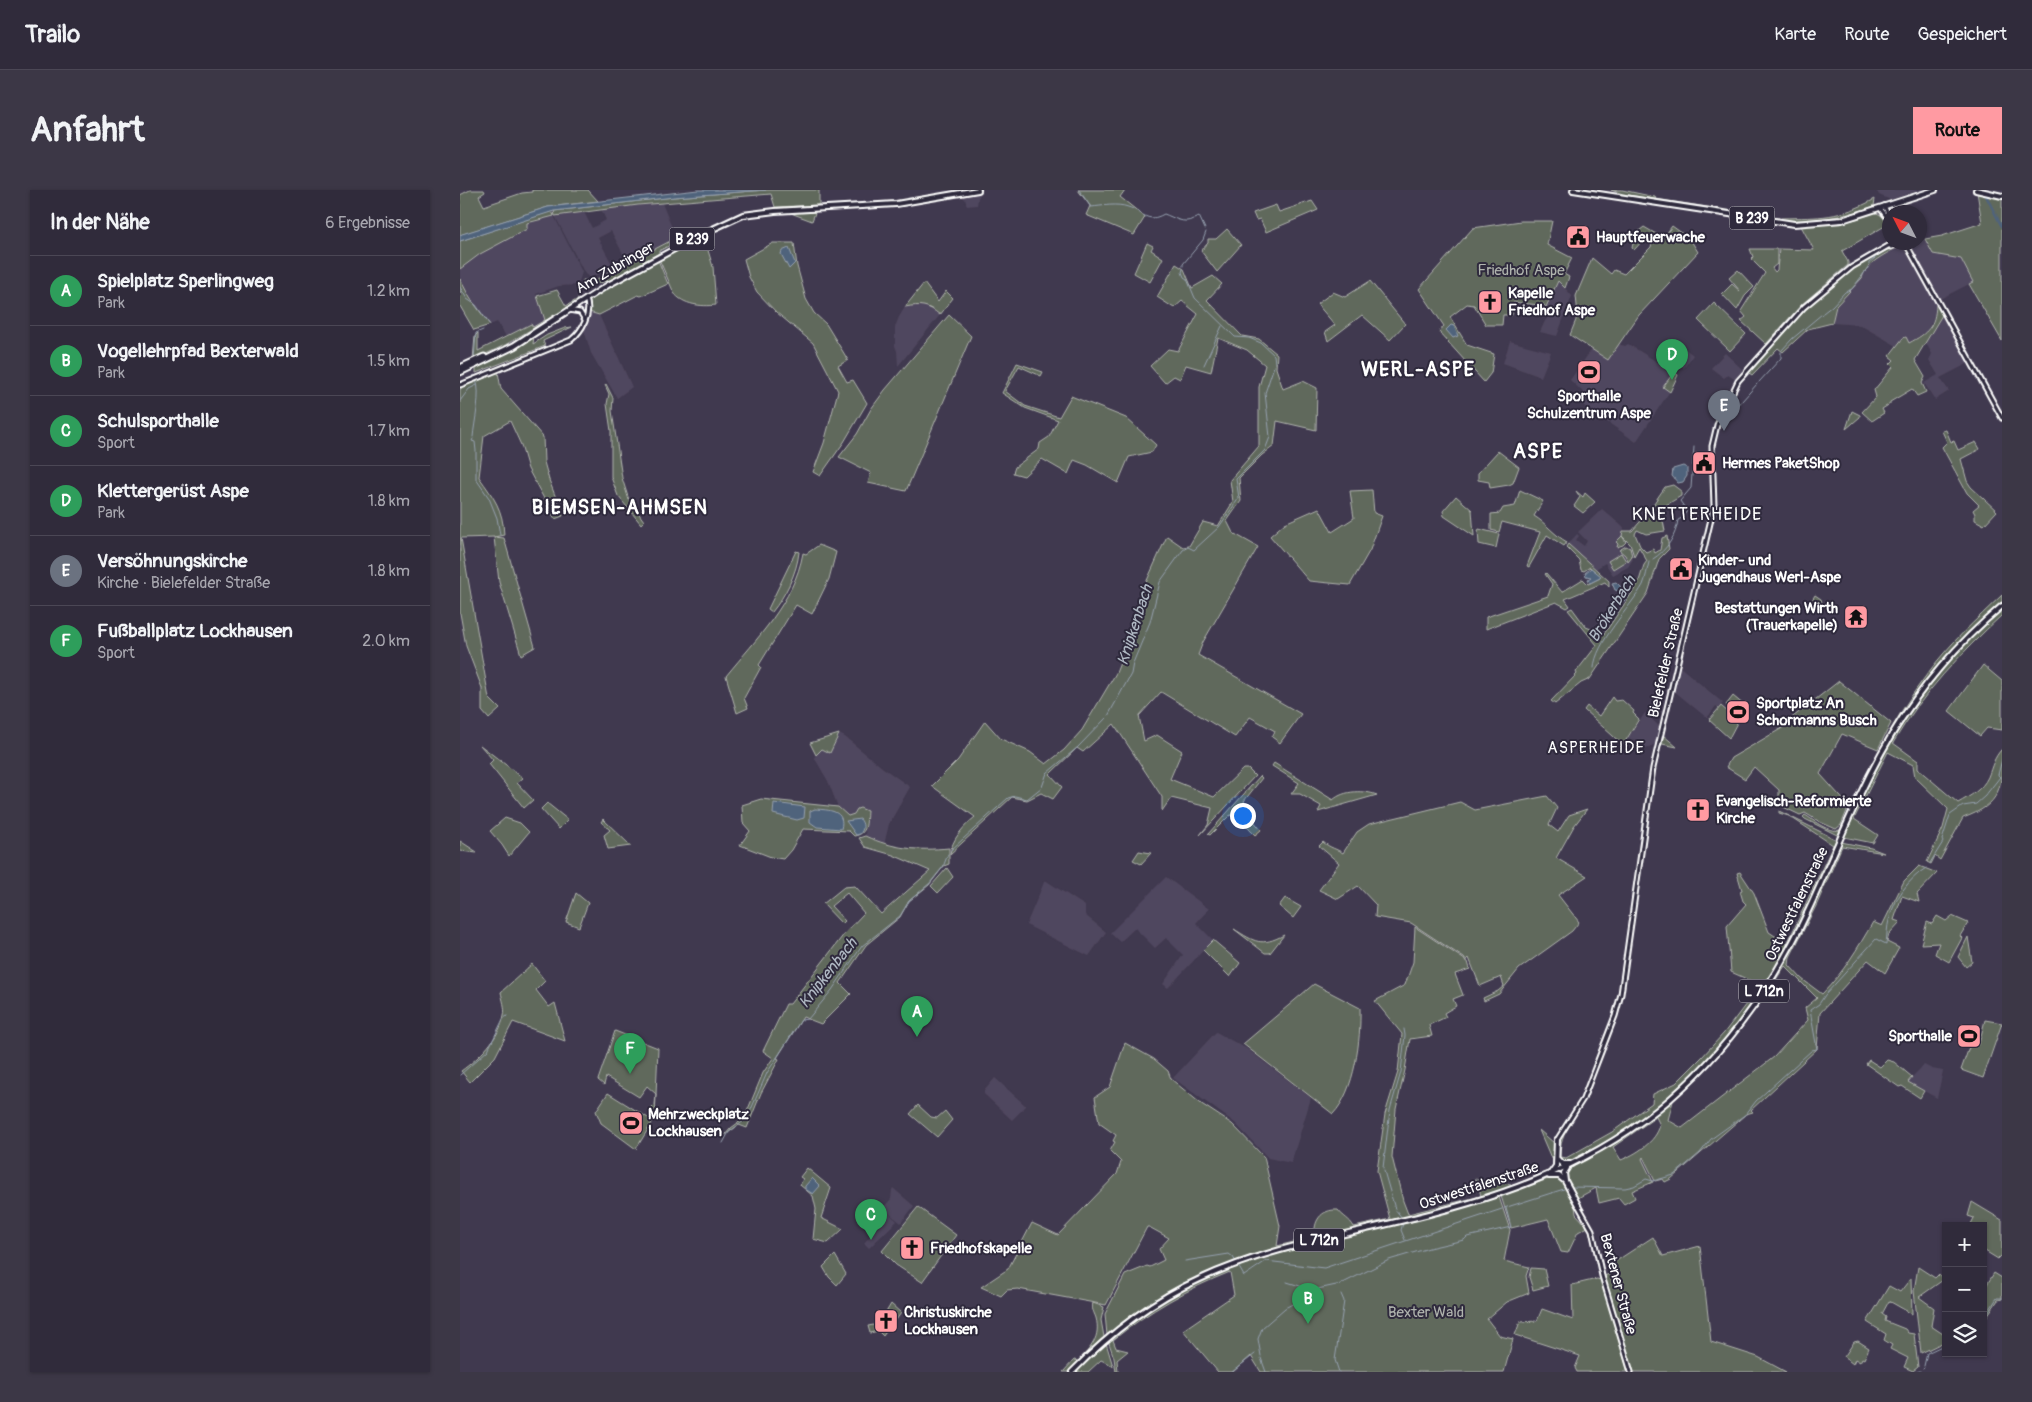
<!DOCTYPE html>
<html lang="de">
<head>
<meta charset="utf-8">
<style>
  body { margin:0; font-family:Pangolin,sans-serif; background:#3c3746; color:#f1f3f6 }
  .controls { position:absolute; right:15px; bottom:15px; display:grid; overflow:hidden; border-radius:0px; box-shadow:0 1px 4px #0004 }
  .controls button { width:45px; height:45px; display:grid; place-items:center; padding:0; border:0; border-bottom:1px solid #4b4755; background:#302b3b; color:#f1f3f6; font:25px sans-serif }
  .compass { position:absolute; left:1422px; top:15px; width:45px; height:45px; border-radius:50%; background:#302b3b; box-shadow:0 1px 4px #0004; rotate:312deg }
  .you { position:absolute; left:782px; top:625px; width:18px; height:18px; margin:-12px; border:4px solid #fff; border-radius:50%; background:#1a73e8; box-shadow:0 0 0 8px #1a73e833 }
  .badge { display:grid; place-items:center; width:32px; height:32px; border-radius:50%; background:#ff9aa2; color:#fff; font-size:16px; font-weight:700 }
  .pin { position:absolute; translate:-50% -41px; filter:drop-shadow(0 1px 2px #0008) }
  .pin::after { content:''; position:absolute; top:26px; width:18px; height:15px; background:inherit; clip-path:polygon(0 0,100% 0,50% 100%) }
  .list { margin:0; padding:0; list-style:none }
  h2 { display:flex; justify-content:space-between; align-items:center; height:65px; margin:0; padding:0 20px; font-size:21px }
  h2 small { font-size:16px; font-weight:400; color:#a8a7af }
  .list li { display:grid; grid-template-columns:32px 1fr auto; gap:15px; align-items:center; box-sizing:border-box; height:70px; padding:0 20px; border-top:1px solid #4b4755 }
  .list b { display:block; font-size:19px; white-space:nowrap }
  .list p { margin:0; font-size:16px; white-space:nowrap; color:#a8a7af }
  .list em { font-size:16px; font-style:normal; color:#a8a7af }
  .icon { flex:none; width:28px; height:28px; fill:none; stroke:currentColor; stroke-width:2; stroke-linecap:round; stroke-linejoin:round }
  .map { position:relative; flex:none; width:1542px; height:1182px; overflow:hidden; border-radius:0px }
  header { display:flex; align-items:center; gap:30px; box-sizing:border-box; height:70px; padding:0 25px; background:#302b3b; border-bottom:1px solid #4b4755 }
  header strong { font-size:24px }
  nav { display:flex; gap:28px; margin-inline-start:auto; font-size:18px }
  .intro { display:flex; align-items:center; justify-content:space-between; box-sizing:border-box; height:120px; padding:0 30px }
  h1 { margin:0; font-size:35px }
  .button { padding:12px 22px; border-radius:0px; background:#ff9aa2; color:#111; font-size:18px; font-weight:700 }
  main { display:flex; gap:30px; padding:0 30px }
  aside { flex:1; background:#302b3b; border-radius:0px; box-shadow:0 1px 4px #0004 }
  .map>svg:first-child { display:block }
</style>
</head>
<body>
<header>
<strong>Trailo</strong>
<nav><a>Karte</a><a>Route</a><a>Gespeichert</a></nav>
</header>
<div class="intro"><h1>Anfahrt</h1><a class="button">Route</a></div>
<main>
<aside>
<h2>In der Nähe<small>6 Ergebnisse</small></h2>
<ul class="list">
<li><span class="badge" style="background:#2e9e5b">A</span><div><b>Spielplatz Sperlingweg</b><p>Park</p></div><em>1.2 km</em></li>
<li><span class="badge" style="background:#2e9e5b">B</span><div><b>Vogellehrpfad Bexterwald</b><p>Park</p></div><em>1.5 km</em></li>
<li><span class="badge" style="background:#2e9e5b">C</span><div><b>Schulsporthalle</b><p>Sport</p></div><em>1.7 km</em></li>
<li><span class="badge" style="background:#2e9e5b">D</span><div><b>Klettergerüst Aspe</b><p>Park</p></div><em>1.8 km</em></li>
<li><span class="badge" style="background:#6b7280">E</span><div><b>Versöhnungskirche</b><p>Kirche · Bielefelder Straße</p></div><em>1.8 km</em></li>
<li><span class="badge" style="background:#2e9e5b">F</span><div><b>Fußballplatz Lockhausen</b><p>Sport</p></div><em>2.0 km</em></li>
</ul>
</aside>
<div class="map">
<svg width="1542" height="1182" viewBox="0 0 1542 1182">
  <rect width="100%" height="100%" fill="#40394f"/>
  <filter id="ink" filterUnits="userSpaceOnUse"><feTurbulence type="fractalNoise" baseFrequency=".02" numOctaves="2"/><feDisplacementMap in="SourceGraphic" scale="10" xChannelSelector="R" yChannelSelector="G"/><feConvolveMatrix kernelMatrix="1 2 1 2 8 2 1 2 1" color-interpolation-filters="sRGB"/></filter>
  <g filter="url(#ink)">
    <path fill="#50475e" d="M 503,0 L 523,0 L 518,8 L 517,15 L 507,16 L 505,9 L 500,5 Z
      M 1416,0 L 1458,0 L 1431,10 L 1419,5 Z
      M 202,13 L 216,48 L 168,73 L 151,41 L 138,48 L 153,76 L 130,88 L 125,84 L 95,26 L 124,22 L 132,38 L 146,30 L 141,19 Z
      M 94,26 L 122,82 L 118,95 L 99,96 L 76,104 L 85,130 L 73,137 L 71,134 L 47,148 L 37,132 L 30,135 L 10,108 L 0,89 L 0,79 L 20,64 L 67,39 L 67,33 Z
      M 1465,49 L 1473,64 L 1501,69 L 1513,92 L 1478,110 L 1450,53 L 1460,52 L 1460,51 Z
      M 1440,57 L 1443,57 L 1475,112 L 1475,125 L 1467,141 L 1449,153 L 1446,147 L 1443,148 L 1437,156 L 1400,135 L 1372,133 L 1376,116 L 1402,88 L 1403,84 L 1416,69 Z
      M 1098,90 L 1112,106 L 1097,146 L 1080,142 L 1085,131 L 1092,123 L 1086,117 Z
      M 456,115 L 468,116 L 480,125 L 438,176 L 437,161 L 435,156 L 435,137 L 439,127 L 445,117 Z
      M 129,122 L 139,125 L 172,197 L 157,208 L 131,163 L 124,140 Z
      M 1482,125 L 1509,173 L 1480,188 L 1489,201 L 1475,210 L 1464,193 L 1478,185 L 1469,170 L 1472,164 L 1465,151 Z
      M 1050,151 L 1091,162 L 1081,187 L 1043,173 Z
      M 1158,154 L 1165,156 L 1168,154 L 1218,185 L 1214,195 L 1176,252 L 1123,215 L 1125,204 L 1110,190 L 1132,159 Z
      M 1219,154 L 1233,165 L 1224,178 L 1204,163 Z
      M 1265,163 L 1284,181 L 1276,190 L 1268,185 L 1264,188 L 1251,178 Z
      M 1142,319 L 1164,338 L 1162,346 L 1156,352 L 1158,354 L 1157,357 L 1173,369 L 1168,377 L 1153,385 L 1145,373 L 1136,379 L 1108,354 L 1117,344 L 1119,346 L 1116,350 L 1124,356 L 1127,351 L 1118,342 Z
      M 1219,476 L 1263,513 L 1259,518 L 1256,516 L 1247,528 L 1213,500 Z
      M 1185,523 L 1201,538 L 1197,553 L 1182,561 L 1179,550 L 1167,549 Z
      M 379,544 L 385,547 L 423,578 L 450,597 L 429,634 L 424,655 L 405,646 L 407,621 L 400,618 L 397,619 L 394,624 L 388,626 L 378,617 L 368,591 L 354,567 L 362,559 L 370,562 Z
      M 706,687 L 749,719 L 736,733 L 753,750 L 708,798 L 703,794 L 723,765 L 706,748 L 695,758 L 675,738 L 660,752 L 650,743 Z
      M 585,690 L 625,716 L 625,725 L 646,742 L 629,766 L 566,735 Z
      M 756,842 L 787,859 L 851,908 L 831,973 L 808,968 L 775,933 L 713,888 Z
      M 1464,875 L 1472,879 L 1483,881 L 1477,908 L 1447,892 Z
      M 535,888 L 566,916 L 552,930 L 524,904 L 524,901 Z
      M 433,998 L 454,1016 L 441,1033 L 424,1019 L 437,1031 L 409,1058 L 404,1053 L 412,1044 L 400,1029 L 417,1013 L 423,1018 L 431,1009 L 432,1000 Z"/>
    <path fill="#60695c" stroke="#b0b4ae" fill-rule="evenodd" d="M 10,0 L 24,0 L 25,2 L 19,6 L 24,16 L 62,3 L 72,2 L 72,0 L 128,0 L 138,11 L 88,17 L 0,45 L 0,5 Z
      M 306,0 L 359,0 L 359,15 L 315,17 L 311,4 L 178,15 L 95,26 L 94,21 L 214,7 Z
      M 618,0 L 665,0 L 660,7 L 685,27 L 674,45 L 626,25 L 630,16 Z
      M 1151,0 L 1162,0 L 1195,7 L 1196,9 L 1319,28 L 1319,30 L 1163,4 Z
      M 1517,2 L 1542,7 L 1542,151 L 1509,94 L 1513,92 L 1501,69 L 1473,64 L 1465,49 L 1482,46 L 1522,33 Z
      M 1415,9 L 1414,16 C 1383,28 1353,31 1321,30 L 1321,28 C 1361,27 1378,29 1415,9 Z
      M 852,11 L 858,20 L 806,42 L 800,29 L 796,30 L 793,23 L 816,15 L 819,22 Z
      M 356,20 L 352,31 L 328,22 Z
      M 92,21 L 94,26 L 67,33 L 67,39 L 20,64 L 0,79 L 0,51 Z
      M 1416,23 C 1425,25 1429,36 1429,44 L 1425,36 L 1382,61 L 1388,72 L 1388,75 L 1342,114 L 1306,154 L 1281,131 L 1286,127 L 1281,121 L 1305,83 L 1291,69 L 1293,67 L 1290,59 L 1317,59 L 1317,74 L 1312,78 L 1315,82 L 1317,80 L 1319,59 L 1354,60 L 1341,36 L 1371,34 L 1397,29 Z
      M 1061,31 L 1092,31 L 1087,55 L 1112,68 L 1104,84 L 1109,87 L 1105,98 L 1098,91 L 1086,117 L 1083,114 L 1078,115 L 1054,112 L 1052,125 L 1043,125 L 1042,135 L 1026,135 L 1014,115 L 1007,114 L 990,127 L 1007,155 L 1034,164 L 1031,183 L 1024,192 L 979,142 L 984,136 L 959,99 L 1013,38 Z
      M 1212,36 L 1230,49 L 1238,62 L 1179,125 L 1148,170 L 1110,145 L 1118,125 L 1116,106 L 1132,68 L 1151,84 L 1154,80 L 1164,84 L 1191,57 L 1192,53 L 1187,46 L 1174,60 L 1172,58 L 1175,44 L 1184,37 L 1203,48 Z
      M 767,39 L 781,55 L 757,82 L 741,61 L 748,53 L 748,49 L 756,49 Z
      M 244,47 L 253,77 L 256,115 C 242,117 223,115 214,103 L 199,69 Z
      M 216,48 L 218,51 L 199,61 L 199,63 L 150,90 L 132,95 L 125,102 L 122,99 L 123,90 L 133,91 L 147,84 L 147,82 L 168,73 Z
      M 313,53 L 334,53 L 337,76 L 346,109 L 354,123 L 366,134 L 388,170 L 378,176 L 387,192 L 393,190 L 407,213 L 384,252 L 360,286 L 353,282 L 364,253 L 378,201 L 353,153 L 316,122 L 297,102 L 289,87 L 284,69 Z
      M 687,53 L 693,56 L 691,60 L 703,68 L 690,92 L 674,83 Z
      M 1436,58 C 1424,65 1406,73 1402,88 L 1376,116 L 1372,133 L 1348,139 L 1323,162 L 1318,158 L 1292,185 L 1289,183 C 1295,172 1306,163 1315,154 C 1346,119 1388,68 1436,58 Z
      M 198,70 L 208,94 L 181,106 L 178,105 L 139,125 L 129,122 L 129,110 L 160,90 Z
      M 716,74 L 724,79 L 732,98 L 753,86 L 762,94 L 747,110 L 782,146 L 799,149 L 817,164 L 816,178 L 823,199 L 843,191 L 857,198 L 856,240 L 817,231 L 814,256 L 802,265 L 779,288 L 781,311 L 767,331 L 773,343 L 798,357 L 743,452 L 738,465 L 841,524 L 820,553 L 812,547 L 815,541 L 790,527 L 775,547 L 701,502 L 679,526 L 684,551 L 697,545 L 722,561 L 710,589 L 754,607 L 783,579 L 788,579 L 795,586 L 740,645 L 748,635 L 752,618 L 711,608 L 702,621 L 702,607 L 654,534 L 623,562 L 617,558 L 590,584 L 602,597 L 593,609 L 581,603 L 567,610 L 552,607 L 490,664 C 492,649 504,636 515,627 L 472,596 L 498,570 L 525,531 L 541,549 L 570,562 L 586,574 L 604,560 L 622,540 L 656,483 L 671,445 L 680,406 L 707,346 L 723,357 L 729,356 L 743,332 L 758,336 L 773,312 L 770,290 L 799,256 L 799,197 L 805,175 L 787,160 L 758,148 L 751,182 L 726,175 L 720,189 L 714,186 L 705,193 L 690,176 L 708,159 L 718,161 L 738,124 L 722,111 L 714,118 L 697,107 Z
      M 1278,80 L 1294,97 L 1285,106 L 1277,120 L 1262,104 L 1272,94 L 1280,101 L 1269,88 Z
      M 0,89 L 10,108 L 30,135 L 14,140 L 0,116 L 0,107 L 2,105 L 0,101 Z
      M 910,91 L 945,134 L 930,150 L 902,125 L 868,151 L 865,142 L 875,135 L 857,114 L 873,102 L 885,107 Z
      M 464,93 L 478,112 L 486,101 L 493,108 L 480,125 C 468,115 461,114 445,117 Z
      M 97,100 L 106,116 L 118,109 L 117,112 L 45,155 L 13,170 L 15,146 L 18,143 L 18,161 L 71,134 L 73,137 L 85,130 L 77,106 Z
      M 1254,113 L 1286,144 L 1270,161 L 1238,130 Z
      M 1476,115 L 1482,125 L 1455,170 L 1465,187 L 1462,193 L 1466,202 L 1457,206 L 1452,199 L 1430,212 L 1430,214 L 1422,219 L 1424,223 L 1412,231 L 1402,222 L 1416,207 L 1414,200 L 1433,177 L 1430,174 L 1434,170 L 1429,166 L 1443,148 L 1446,147 L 1449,153 C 1468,143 1475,136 1476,115 Z
      M 489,125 L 511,146 L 446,301 L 408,293 L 411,283 L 379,267 L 397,244 L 411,219 L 425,200 Z
      M 112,137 L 83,151 L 85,156 L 16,183 L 16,177 L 74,146 L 73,154 L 87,145 L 105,138 Z
      M 557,173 L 583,182 L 581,186 L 559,176 L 545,201 L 565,216 L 599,227 L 611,206 L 666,228 L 696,255 L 692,262 L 669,267 L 658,293 L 627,275 L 614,270 L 608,284 L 582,269 L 564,286 L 553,283 L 555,277 L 579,259 L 580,253 L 589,247 L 598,230 L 565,218 L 542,203 Z
      M 38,182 L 41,199 L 83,247 L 84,272 L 89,290 L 103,326 L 95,329 L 68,279 L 61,255 L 50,231 L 24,246 L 19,287 C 34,308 43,319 44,345 L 34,347 L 44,348 L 75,457 L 61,465 L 39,392 L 34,347 L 1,348 L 28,503 L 29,508 L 40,519 L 29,529 L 22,521 L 22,498 L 6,456 L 0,423 L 0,200 L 3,196 Z
      M 1214,182 L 1218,185 L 1210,202 L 1203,197 Z
      M 146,194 L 153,208 L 152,221 L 162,288 L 169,310 L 184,331 L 181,334 L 158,306 L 151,287 L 151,241 L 147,214 L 149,204 L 145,195 Z
      M 1392,221 L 1400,225 L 1400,227 L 1386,239 Z
      M 1486,240 L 1491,252 L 1494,251 L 1498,260 L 1516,252 L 1520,259 L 1501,269 L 1507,291 L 1511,297 L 1537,321 L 1524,335 L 1515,330 L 1515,324 L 1513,320 L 1519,315 L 1507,303 L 1482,257 L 1487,252 L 1482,241 Z
      M 1038,261 L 1059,277 L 1053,293 L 1049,295 L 1030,298 L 1029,292 L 1018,290 L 1018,283 Z
      M 1213,295 L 1221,301 L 1221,306 L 1198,320 L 1194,313 L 1205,297 Z
      M 912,300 L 914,323 L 922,326 L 910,360 L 890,395 L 849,391 L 810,346 L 825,333 L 859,318 L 872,342 L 894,328 L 890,301 Z
      M 1060,300 L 1083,311 L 1074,326 C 1086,333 1094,345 1107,352 L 1104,356 L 1087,345 L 1069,377 L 1067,376 L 1080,342 L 1042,332 L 1039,342 L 1031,340 L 1031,324 L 1040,323 L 1043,318 L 1055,316 Z
      M 1116,301 L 1123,307 L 1125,303 L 1135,312 L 1123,323 L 1114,316 L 1120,307 Z
      M 996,306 L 1012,320 L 1014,346 L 984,326 L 983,321 Z
      M 1194,316 L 1203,331 L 1205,341 L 1186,344 L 1177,340 L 1175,344 L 1180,356 L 1186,362 L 1193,359 L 1195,363 L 1200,360 L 1202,348 L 1207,346 L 1209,359 L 1199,369 L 1188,403 L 1130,489 L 1121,493 L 1095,514 L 1091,511 L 1117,484 L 1116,482 L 1137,455 L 1108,420 L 1112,418 L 1126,437 L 1144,444 L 1178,394 L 1184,375 L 1187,371 L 1179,357 L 1174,366 L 1170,354 L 1162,346 L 1166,352 L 1163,355 L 1157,357 L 1158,354 L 1156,352 L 1162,346 L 1163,341 L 1172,341 Z
      M 1019,339 L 1039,344 L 1036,358 L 1019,354 L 1018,341 Z
      M 1108,354 L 1149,391 L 1149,397 L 1145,392 L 1105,409 L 1110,416 L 1107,418 L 1096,412 L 1026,439 L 1026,427 L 1088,406 L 1092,394 L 1085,384 L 1086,383 L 1102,402 L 1123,389 L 1128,394 L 1140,388 L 1140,386 L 1130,377 L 1124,381 L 1121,380 L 1119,370 L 1106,357 Z
      M 359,355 L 376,362 L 369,389 L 352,424 L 336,415 L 299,475 L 301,477 L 284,508 L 288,518 L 277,523 L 266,486 C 297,448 334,412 343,363 L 346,364 Z
      M 1166,356 L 1170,358 L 1172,366 L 1168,371 L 1165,365 L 1159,360 Z
      M 336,361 L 339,362 C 337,383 325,406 312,422 L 308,419 Z
      M 1161,363 L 1166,371 L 1153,379 L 1148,371 Z
      M 1355,405 L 1361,409 L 1362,413 L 1356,421 L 1348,417 Z
      M 1542,405 L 1542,411 C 1464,481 1420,551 1379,646 L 1345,629 L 1343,627 L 1345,625 C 1355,631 1368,643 1380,640 C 1406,586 1431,531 1468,483 C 1489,454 1516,430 1542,405 Z
      M 1542,420 L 1542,425 C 1501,463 1462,504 1433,553 L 1458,571 L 1458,579 L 1498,613 C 1510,606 1522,600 1528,587 C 1532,577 1534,567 1542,559 C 1542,598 1542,614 1503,628 L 1480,670 L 1475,666 L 1471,674 L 1467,672 L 1483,638 L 1488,619 L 1455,587 L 1453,575 L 1428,562 L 1394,629 L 1418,645 L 1413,653 L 1384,647 C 1423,557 1467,484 1542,420 Z
      M 1523,475 L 1542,491 L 1542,540 L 1527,538 L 1520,546 L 1489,521 Z
      M 1379,491 L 1431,533 L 1418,559 L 1382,544 L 1360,584 L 1389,616 L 1381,635 L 1376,639 L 1360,632 L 1345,623 L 1340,625 L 1315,613 L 1319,605 L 1319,600 L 1294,577 L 1285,589 L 1266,577 L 1271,568 L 1324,537 L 1324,534 Z
      M 1273,506 L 1285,516 L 1280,527 L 1266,515 Z
      M 1152,507 L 1155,511 L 1162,510 L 1174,521 L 1173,523 L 1179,529 L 1163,555 L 1124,520 L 1127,516 L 1139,526 Z
      M 1261,516 L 1278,531 L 1269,548 L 1249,530 Z
      M 379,544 L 370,563 L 362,559 L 356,565 L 350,553 Z
      M 1203,545 L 1217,557 L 1202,554 Z
      M 20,555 L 63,588 L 57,593 L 73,610 L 64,618 L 29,574 L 33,570 Z
      M 814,573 L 873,610 C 884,600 904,600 917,605 L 858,622 L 861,616 L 840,604 L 831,604 L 839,593 L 812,576 Z
      M 800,586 L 802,588 L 784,611 L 790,626 L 801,640 L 795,645 C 787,639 784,629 776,623 L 769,626 L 750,645 L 748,644 Z
      M 1087,606 L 1097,618 L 1089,635 L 1098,642 L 1109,625 L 1127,619 L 1114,636 L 1096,668 L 1127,686 L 1098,705 L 1119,732 L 1112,741 L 1059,779 L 1039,804 L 1024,811 L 1023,808 L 1038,801 L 1044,796 L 1041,787 L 1020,796 L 1009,768 L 1007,770 L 951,733 L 915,727 L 916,715 L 898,696 L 878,709 L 859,700 L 879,673 L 859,656 L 863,652 C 870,658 877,659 883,663 L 897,642 L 909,634 L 1000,612 L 1015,620 Z
      M 301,609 L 378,617 L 388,626 L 394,624 L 397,619 L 400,618 L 407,621 C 406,633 408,644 394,646 L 389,641 L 343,639 L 331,660 L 323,669 L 311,667 L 280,655 L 290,641 L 283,633 L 282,615 Z
      M 87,613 L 108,630 L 99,639 L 81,619 Z
      M 1319,621 L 1377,650 C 1358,692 1341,735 1318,774 C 1282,837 1231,894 1171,936 C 1151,950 1129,960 1108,972 L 1102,972 C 1091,960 1102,945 1109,934 L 1111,934 C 1103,945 1100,953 1100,967 L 1106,968 L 1152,942 L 1192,913 L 1193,904 L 1216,893 L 1242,867 L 1264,843 L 1296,801 L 1298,794 L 1271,782 L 1267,736 L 1286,714 L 1283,711 L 1280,701 L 1282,700 L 1277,683 L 1280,682 L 1294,703 L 1309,742 L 1327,754 L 1373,655 L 1329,626 L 1319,623 Z
      M 45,628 L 60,633 L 69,642 L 49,666 L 42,655 L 30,641 Z
      M 143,629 L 171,656 L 148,659 L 144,645 L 150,640 L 141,632 Z
      M 405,646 C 434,659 457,661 489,658 L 489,674 L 484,676 L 469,695 L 449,711 L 440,727 L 406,755 L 380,793 L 391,804 L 361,834 L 343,827 L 317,868 L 319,869 L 301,903 L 287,938 L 279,935 L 265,945 L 271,938 L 282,930 L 286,924 L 303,883 L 313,868 L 303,861 L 326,814 L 330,814 L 385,743 L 404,723 L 387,703 L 371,716 L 385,731 L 382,734 L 363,714 L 384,697 L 395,696 L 421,724 L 470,681 L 433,665 L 405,657 L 399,648 Z
      M 0,651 L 17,662 L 17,663 L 0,661 Z
      M 1381,652 L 1411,658 L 1424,663 L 1382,656 L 1357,714 L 1330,767 L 1329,775 L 1342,789 L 1362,804 C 1383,783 1398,758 1413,732 L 1422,736 L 1444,691 L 1459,676 L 1477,683 L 1457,704 L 1459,712 L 1442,706 L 1434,730 L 1440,732 L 1429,744 L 1427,752 L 1439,758 L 1425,783 L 1408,770 L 1360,823 L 1357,859 L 1291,920 L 1293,922 L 1286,924 L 1211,989 L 1205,992 L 1203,989 L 1195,991 L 1183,967 L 1182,969 L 1193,992 L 1172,1001 L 1175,1008 L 1164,1014 L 1159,1008 L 1139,1013 L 1136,998 L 1116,1009 L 1106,987 L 1105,983 L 1109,979 C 1151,956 1190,931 1225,899 L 1213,911 L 1208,930 L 1222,938 L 1314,867 L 1348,830 L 1345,818 L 1357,808 L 1325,776 L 1297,818 L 1340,744 ZM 1196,927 L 1200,935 C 1196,952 1176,964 1161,970 L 1153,957 Z
      M 679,661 L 691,663 L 681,674 L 673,670 Z
      M 487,678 L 493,687 L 478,703 L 471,696 Z
      M 116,703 L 128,713 L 119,737 L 106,732 Z
      M 825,708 L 841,717 L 833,728 L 819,716 Z
      M 1477,726 L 1486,731 L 1492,726 L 1508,733 L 1500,746 L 1502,748 L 1489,772 L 1475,764 L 1479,753 L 1461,754 L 1467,732 L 1472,734 Z
      M 955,737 L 1008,772 L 1010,779 L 995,784 L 1003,805 L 993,809 L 996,816 L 984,823 L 986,827 L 969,835 L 972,846 L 950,849 L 945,880 L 936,919 L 932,967 L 943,1011 L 948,1024 L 1021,1006 L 1018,994 L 1014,989 L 1051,994 L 1052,996 L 1090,980 L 1093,976 L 1093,968 L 1091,968 L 1079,940 L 1094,953 L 1095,977 L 1091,981 C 985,1033 862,1035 753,1080 C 714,1096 680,1120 647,1145 L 645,1124 L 665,1085 L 687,1076 L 690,1077 L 704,1070 L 699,1059 L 709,1048 L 689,1037 L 687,1037 L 646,1115 L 558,1099 L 547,1100 L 541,1106 L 521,1097 L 548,1079 L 572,1033 L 598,1045 L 657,984 L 661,972 L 650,961 L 655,952 L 653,951 L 656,945 L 639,933 L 635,907 L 650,897 L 665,853 L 694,869 L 708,881 L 711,889 L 740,913 L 772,934 L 804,967 L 820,1036 L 817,1056 L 855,1047 C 853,1031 861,1019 878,1020 C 883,1027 890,1029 894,1037 L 930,1029 L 917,981 L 925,924 L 938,882 L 942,844 L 915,811 L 945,795 L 953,772 Z
      M 774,739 C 795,752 801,757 824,745 L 810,763 L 805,763 Z
      M 1508,747 L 1512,772 L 1506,777 L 1498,767 Z
      M 753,750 L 780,773 L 770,787 L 743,760 Z
      M 72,774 L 85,791 L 76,800 L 89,817 L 95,813 L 105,851 L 53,832 L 35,867 L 10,892 L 1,881 C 19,868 40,848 44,825 C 46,819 42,808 41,802 Z
      M 854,794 L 900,818 C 901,849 895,901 873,924 L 783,854 Z
      M 1525,830 L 1542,833 L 1523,888 L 1501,880 L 1511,852 L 1519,854 Z
      M 155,841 L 198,858 L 195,928 L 191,925 L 191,919 L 195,915 L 196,904 L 187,896 L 179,907 L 146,887 L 144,895 L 138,890 ZM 173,852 L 166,864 L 161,862 L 161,853 Z
      M 1409,870 L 1420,877 L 1427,870 L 1434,872 L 1452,887 L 1448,892 L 1464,901 L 1460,908 L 1442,896 L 1439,897 L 1406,874 Z
      M 148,903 L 193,931 L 176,959 L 141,933 L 136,921 Z
      M 458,915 L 471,927 L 477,928 L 485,921 L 492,930 L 477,947 L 450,924 Z
      M 347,978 L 371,998 L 361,1028 L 383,1039 L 368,1053 L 353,1049 L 356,1019 L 353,1006 L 340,995 L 343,989 L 340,987 Z
      M 1094,987 L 1100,989 L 1115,1016 L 1116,1024 L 1128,1037 L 1118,1042 L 1108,1063 L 1101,1062 L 1088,1029 L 1051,1038 L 1041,1006 Z
      M 1039,1007 L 1050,1040 L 1044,1071 L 1069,1077 L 1066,1086 L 1069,1103 L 1047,1112 L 1027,1129 L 1040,1146 L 1053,1149 L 1044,1182 L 801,1182 L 791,1166 L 773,1182 L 758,1182 L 723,1140 L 774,1105 L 770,1082 C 727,1099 689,1121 653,1150 L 656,1158 L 668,1161 L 657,1170 L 658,1182 L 656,1182 L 654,1168 L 648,1150 C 679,1126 711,1104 748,1088 C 815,1059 888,1047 959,1030 C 986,1023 1012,1015 1039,1007 Z
      M 1512,1012 L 1542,1030 L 1542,1065 L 1538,1069 L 1525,1061 L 1523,1063 L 1523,1036 L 1510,1036 L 1514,1028 L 1508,1026 Z
      M 458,1017 L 496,1045 L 462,1092 L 436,1075 L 422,1061 Z
      M 1193,1047 L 1203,1066 L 1240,1056 L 1251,1152 L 1298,1167 L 1326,1182 L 1173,1182 L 1144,1086 L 1152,1083 L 1150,1075 Z
      M 375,1065 L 386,1084 L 377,1095 L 369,1087 L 363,1077 Z
      M 1458,1077 L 1475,1088 L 1479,1084 L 1483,1090 L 1459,1107 L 1474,1118 L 1471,1136 L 1486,1146 L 1486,1151 L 1461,1163 L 1454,1101 Z
      M 1071,1078 L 1084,1079 L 1088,1096 L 1073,1100 L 1069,1087 Z
      M 1534,1083 L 1542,1088 L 1542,1109 L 1538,1110 L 1523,1132 L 1523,1122 L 1528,1116 L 1523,1112 L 1523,1101 Z
      M 1451,1088 L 1452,1124 L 1429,1111 L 1422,1124 L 1426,1127 L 1425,1131 L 1445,1139 L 1448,1143 L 1454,1144 L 1458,1177 L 1453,1181 L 1444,1177 L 1448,1168 L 1430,1159 L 1432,1155 L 1424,1150 L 1426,1144 L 1407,1132 L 1429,1096 L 1440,1102 Z
      M 1137,1089 L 1141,1090 L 1168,1182 L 1117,1182 L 1115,1178 L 1120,1166 L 1055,1145 L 1060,1132 L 1077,1131 L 1082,1119 L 1113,1130 L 1112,1095 Z
      M 633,1113 L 644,1117 L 641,1130 L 644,1147 L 609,1182 L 603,1182 L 614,1170 L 618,1171 C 631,1158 641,1147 636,1128 C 634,1122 631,1119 633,1113 Z
      M 431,1114 L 441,1123 L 436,1130 L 435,1129 L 423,1146 L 418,1141 L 410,1143 L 408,1136 L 419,1134 Z
      M 1398,1151 L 1409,1158 L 1404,1169 L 1402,1168 L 1400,1172 L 1395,1169 L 1393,1174 L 1384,1167 L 1394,1152 Z
      M 646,1153 L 653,1176 L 641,1170 L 628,1182 L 616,1182 Z"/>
    <path fill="#50637b" stroke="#96a1b0" d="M 238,0 L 306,0 L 214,7 L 94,21 L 0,51 L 0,45 L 2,44 L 88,17 Z
      M 329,58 L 335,73 L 329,79 L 321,64 L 322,61 Z
      M 991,135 L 994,136 L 998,146 L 993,148 L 986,140 Z
      M 1223,276 L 1227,278 L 1227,286 L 1223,292 L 1218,293 L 1212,286 L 1213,279 Z
      M 1131,378 L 1141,386 L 1140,388 L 1130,393 L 1128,389 L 1131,387 L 1126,386 L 1125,383 Z
      M 1156,392 L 1161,397 L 1161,400 L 1169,405 L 1163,412 L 1158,405 L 1160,401 L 1155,400 L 1152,393 Z
      M 314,613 L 345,617 L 344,628 L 337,630 L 313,624 Z
      M 355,619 C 369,620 386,620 381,639 L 357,637 L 350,632 L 350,621 Z
      M 400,629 C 404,634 404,639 400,644 L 396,645 L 386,631 Z
      M 352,988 L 360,996 L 353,1004 L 345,999 L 345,996 Z"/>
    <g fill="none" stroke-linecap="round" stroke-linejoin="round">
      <path stroke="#96a1b0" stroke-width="1" d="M 619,0 L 631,17 C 642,16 657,13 668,17 C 684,22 686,34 704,24 C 713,27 724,35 733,29
        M 735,28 L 739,26 L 745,39
        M 723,76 L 723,74 L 743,50 L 746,42
        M 0,97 L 7,109 L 16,115 L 30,135
        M 1363,123 L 1372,116 L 1385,102 L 1392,99 L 1408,78 L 1409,73 L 1420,64
        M 1322,160 L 1332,149 L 1362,124
        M 14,169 L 16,143 L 23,140
        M 744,175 L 762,136
        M 13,178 L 14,187
        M 1299,192 L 1321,168 L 1321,162
        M 0,211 L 9,199 L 17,195
        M 1282,211 L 1297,194
        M 1268,229 L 1280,212
        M 1258,240 L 1261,235 L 1266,233
        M 13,247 C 14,233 22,202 16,190
        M 13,249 L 12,251 L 15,252 L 16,261
        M 16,262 L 16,289 L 29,308 L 37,328 L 40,345
        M 1193,369 C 1207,360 1216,346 1218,330 L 1222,328 L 1227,321 L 1220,311 L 1231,298 L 1234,257
        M 1134,478 C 1135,453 1170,418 1183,395 C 1186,388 1187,380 1189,372
        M 491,660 L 548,608 L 555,606 L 567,609 L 582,597 L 587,583 L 618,557 L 648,526 L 671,484 L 673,473 L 690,432 L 700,392 L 723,360 L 728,357 L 734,360 L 759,337 L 779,308 L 776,289 L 805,260 L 810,247 L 805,203 L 815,173 L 814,165 L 801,153 L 789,148 L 775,147 L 735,108 L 727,89 L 724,87 L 722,82 L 723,79
        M 1470,673 L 1483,652 L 1482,650 L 1490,625 L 1503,616 L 1516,614 L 1525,606 L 1540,587 L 1538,585 L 1542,569
        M 0,885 L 28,860 L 43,829 L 47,826
        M 263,953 L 269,942 L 285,930 L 289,924 L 307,883 L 341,830 L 348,829 L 372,800 L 402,756 L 440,726 L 449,711 L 470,693 L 478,683 L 483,677 L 488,664
        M 923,978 L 930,920 L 941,882 L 945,845 L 944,839
        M 924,981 L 935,1019 L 942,1028 L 943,1033 L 941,1040 L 945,1050
        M 1110,997 L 1165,998 L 1174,996 L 1186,989 L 1193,991 L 1214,985 L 1240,963 L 1251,949 L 1286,924 L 1296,911 L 1352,860 L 1357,859 L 1350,820 L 1359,814 L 1365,805 L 1416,749 L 1426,754 C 1427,746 1427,737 1429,730 C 1434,710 1448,689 1466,678
        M 1044,1018 L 1104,999
        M 725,1071 L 769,1064 L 773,1067 L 784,1086 L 806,1071 L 864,1078 L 1042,1019
        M 827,1092 L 853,1100
        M 1523,1130 L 1537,1108 L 1542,1108
        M 801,1166 L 798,1149 L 802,1138 L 825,1118 L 840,1110 L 853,1100 L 881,1094 L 929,1070 L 969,1058 L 1004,1050 L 1007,1047 L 1051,1037 L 1046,1018
        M 801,1168 L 806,1182
        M 1464,1176 L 1467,1163 L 1486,1154
        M 1463,1179 L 1464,1178
        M 772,1182 L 795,1164
        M 879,1182 L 875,1170 L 884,1111 L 881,1104
        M 1457,1182 L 1460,1181"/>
      <path stroke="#50637b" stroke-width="2.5" d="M 1525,4 L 1542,37"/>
      <defs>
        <path id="secondary" d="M 1424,16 L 1430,27
          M 1420,18 L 1430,31
          M 1445,52 L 1542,228
          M 1431,57 L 1444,52
          M 109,120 L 120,122 L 125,130
          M 0,195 L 111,150 C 122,141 132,124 126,109
          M 1097,950 L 1123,909 L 1155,826 L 1161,804 L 1193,578 L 1254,316 L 1252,256 L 1257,235 L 1278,191 L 1344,117 L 1392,77 L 1435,52
          M 1118,1015 L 1132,1040 L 1142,1086 L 1171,1182"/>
        <path id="primary" d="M 1113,0 L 1334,34 L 1382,30 L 1475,0
          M 1516,0 L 1542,6
          M 97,128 L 148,95 L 242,44 L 283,25 L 315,21 L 436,14 L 518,0
          M 1097,969 L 1102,974 L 1111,974
          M 1107,978 L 1104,983 L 1105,991 L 1118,1015
          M 1091,983 L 1096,976 L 1097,950
          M 1089,986 L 1099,986 L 1105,991
          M 612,1182 C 649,1144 691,1111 740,1089 C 802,1060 870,1048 936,1032 C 1029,1011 1121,981 1197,920 C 1264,866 1313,797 1349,719 C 1376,661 1398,601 1431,546 C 1461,496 1498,453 1542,416"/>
        <path id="highway" d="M 0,178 L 24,167
          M 0,182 L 54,156 L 97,128"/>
      </defs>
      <use href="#secondary" stroke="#fff" stroke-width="7"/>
      <use href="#primary" stroke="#fff" stroke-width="8"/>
      <use href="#highway" stroke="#fff" stroke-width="9"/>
      <use href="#secondary" stroke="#2f2a3d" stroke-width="3"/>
      <use href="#primary" stroke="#2f2a3d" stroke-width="4"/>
      <use href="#highway" stroke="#2f2a3d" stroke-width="5"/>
    </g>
  </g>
  <defs>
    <symbol id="civic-square" viewBox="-11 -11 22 22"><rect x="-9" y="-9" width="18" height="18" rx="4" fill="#ff9aa2" stroke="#2f2a3d"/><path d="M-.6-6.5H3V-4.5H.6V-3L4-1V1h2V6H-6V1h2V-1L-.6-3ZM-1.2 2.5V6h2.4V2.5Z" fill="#111"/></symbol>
    <symbol id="church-square" viewBox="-11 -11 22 22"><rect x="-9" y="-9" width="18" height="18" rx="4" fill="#ff9aa2" stroke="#2f2a3d"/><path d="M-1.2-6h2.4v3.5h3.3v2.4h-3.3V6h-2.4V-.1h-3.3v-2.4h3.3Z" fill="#111"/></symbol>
    <symbol id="stadium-square" viewBox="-11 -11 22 22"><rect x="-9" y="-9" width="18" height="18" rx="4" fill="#ff9aa2" stroke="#2f2a3d"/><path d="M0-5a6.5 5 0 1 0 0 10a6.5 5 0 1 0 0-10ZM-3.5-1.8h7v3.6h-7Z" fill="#111"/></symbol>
    <symbol id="temple-square" viewBox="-11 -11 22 22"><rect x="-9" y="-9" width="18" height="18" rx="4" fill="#ff9aa2" stroke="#2f2a3d"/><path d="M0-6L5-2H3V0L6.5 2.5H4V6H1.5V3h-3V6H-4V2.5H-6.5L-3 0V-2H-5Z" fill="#111"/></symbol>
  </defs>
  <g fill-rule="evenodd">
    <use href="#civic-square" x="1104" y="33" width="28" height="28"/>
    <use href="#church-square" x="1016" y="98" width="28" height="28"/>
    <use href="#stadium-square" x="1115" y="168" width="28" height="28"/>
    <use href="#civic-square" x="1230" y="259" width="28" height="28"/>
    <use href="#civic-square" x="1207" y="365" width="28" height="28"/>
    <use href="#temple-square" x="1382" y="413" width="28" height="28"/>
    <use href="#stadium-square" x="1264" y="508" width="28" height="28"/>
    <use href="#church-square" x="1224" y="606" width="28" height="28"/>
    <use href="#stadium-square" x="1495" y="832" width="28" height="28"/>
    <use href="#stadium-square" x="157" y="919" width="28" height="28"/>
    <use href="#church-square" x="438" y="1044" width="28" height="28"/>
    <use href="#church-square" x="412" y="1117" width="28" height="28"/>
  </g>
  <g text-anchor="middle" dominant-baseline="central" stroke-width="4" stroke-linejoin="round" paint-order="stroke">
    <g fill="#2f2a3d" stroke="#c1bfc5" stroke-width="1">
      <rect x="1269.5" y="16.5" width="45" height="23" rx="4"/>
      <rect x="209.5" y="37.5" width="45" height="23" rx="4"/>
      <rect x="1279" y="789.5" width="50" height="23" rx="4"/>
      <rect x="834" y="1038.5" width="50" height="23" rx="4"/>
    </g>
    <g font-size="14" font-weight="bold" fill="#fff">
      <text x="1292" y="28">B 239</text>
      <text x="232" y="49">B 239</text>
      <text x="1304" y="801">L 712n</text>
      <text x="859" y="1050">L 712n</text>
    </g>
    <g font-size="15" font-weight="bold" fill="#fff" stroke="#2f2a3d" text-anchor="start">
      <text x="1136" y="47">Hauptfeuerwache</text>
      <text x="1048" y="103">Kapelle<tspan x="1048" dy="17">Friedhof Aspe</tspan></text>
      <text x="1129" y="206" text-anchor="middle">Sporthalle<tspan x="1129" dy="17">Schulzentrum Aspe</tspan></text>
      <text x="1262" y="273">Hermes PaketShop</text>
      <text x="1238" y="370">Kinder- und<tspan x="1238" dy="17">Jugendhaus Werl-Aspe</tspan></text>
      <text x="1378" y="418" text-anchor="end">Bestattungen Wirth<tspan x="1378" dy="17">(Trauerkapelle)</tspan></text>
      <text x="1296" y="513">Sportplatz An<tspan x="1296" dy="17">Schormanns Busch</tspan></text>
      <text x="1256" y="611">Evangelisch-Reformierte<tspan x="1256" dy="17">Kirche</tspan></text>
      <text x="1492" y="846" text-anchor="end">Sporthalle</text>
      <text x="188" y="924">Mehrzweckplatz<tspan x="188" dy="17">Lockhausen</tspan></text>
      <text x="470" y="1058">Friedhofskapelle</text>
      <text x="444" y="1122">Christuskirche<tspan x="444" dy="17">Lockhausen</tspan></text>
    </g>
    <g font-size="15" fill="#fff" stroke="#2f2a3d">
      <text transform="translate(155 78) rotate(-30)">Am Zubringer</text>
      <text transform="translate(1206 473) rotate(-77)">Bielefelder Straße</text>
      <text transform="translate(1337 714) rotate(-64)">Ostwestfalenstraße</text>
      <text transform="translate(1019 996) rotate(-18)">Ostwestfalenstraße</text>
      <text transform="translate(1158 1094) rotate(75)">Bextener Straße</text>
    </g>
    <g font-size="15" fill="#b0b4ae" stroke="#2f2a3d">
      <text x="1061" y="80">Friedhof Aspe</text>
      <text x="966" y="1122">Bexter Wald</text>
    </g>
    <g font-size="16" font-style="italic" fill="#b0b9c4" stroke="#2f2a3d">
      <text transform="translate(1152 419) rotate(-58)">Brökerbach</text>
      <text transform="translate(675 435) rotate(-72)">Knipkenbach</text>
      <text transform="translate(368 783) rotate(-52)">Knipkenbach</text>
    </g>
    <g font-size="16" letter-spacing="1" fill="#fff" stroke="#2f2a3d">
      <text x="1136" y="558">ASPERHEIDE</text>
    </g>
    <g font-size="18" letter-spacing="1" fill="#fff" stroke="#2f2a3d">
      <text x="1237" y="324">KNETTERHEIDE</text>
    </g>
    <g font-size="20" font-weight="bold" letter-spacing="1" fill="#fff" stroke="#2f2a3d">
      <text x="958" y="179">WERL-ASPE</text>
      <text x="1078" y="261">ASPE</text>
      <text x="160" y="317">BIEMSEN-AHMSEN</text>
    </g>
  </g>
</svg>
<div class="controls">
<button>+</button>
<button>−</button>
<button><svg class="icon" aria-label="layers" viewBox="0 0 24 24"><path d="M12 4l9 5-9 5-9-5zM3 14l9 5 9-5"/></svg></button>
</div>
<svg class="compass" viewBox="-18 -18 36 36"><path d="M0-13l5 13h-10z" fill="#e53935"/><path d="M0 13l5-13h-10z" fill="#a8a7af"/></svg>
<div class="you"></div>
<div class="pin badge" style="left:457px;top:847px;background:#2e9e5b">A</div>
<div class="pin badge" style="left:848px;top:1134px;background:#2e9e5b">B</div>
<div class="pin badge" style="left:411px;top:1050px;background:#2e9e5b">C</div>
<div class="pin badge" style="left:1212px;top:190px;background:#2e9e5b">D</div>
<div class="pin badge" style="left:1264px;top:241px;background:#6b7280">E</div>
<div class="pin badge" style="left:170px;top:884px;background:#2e9e5b">F</div>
</div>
</main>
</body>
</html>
